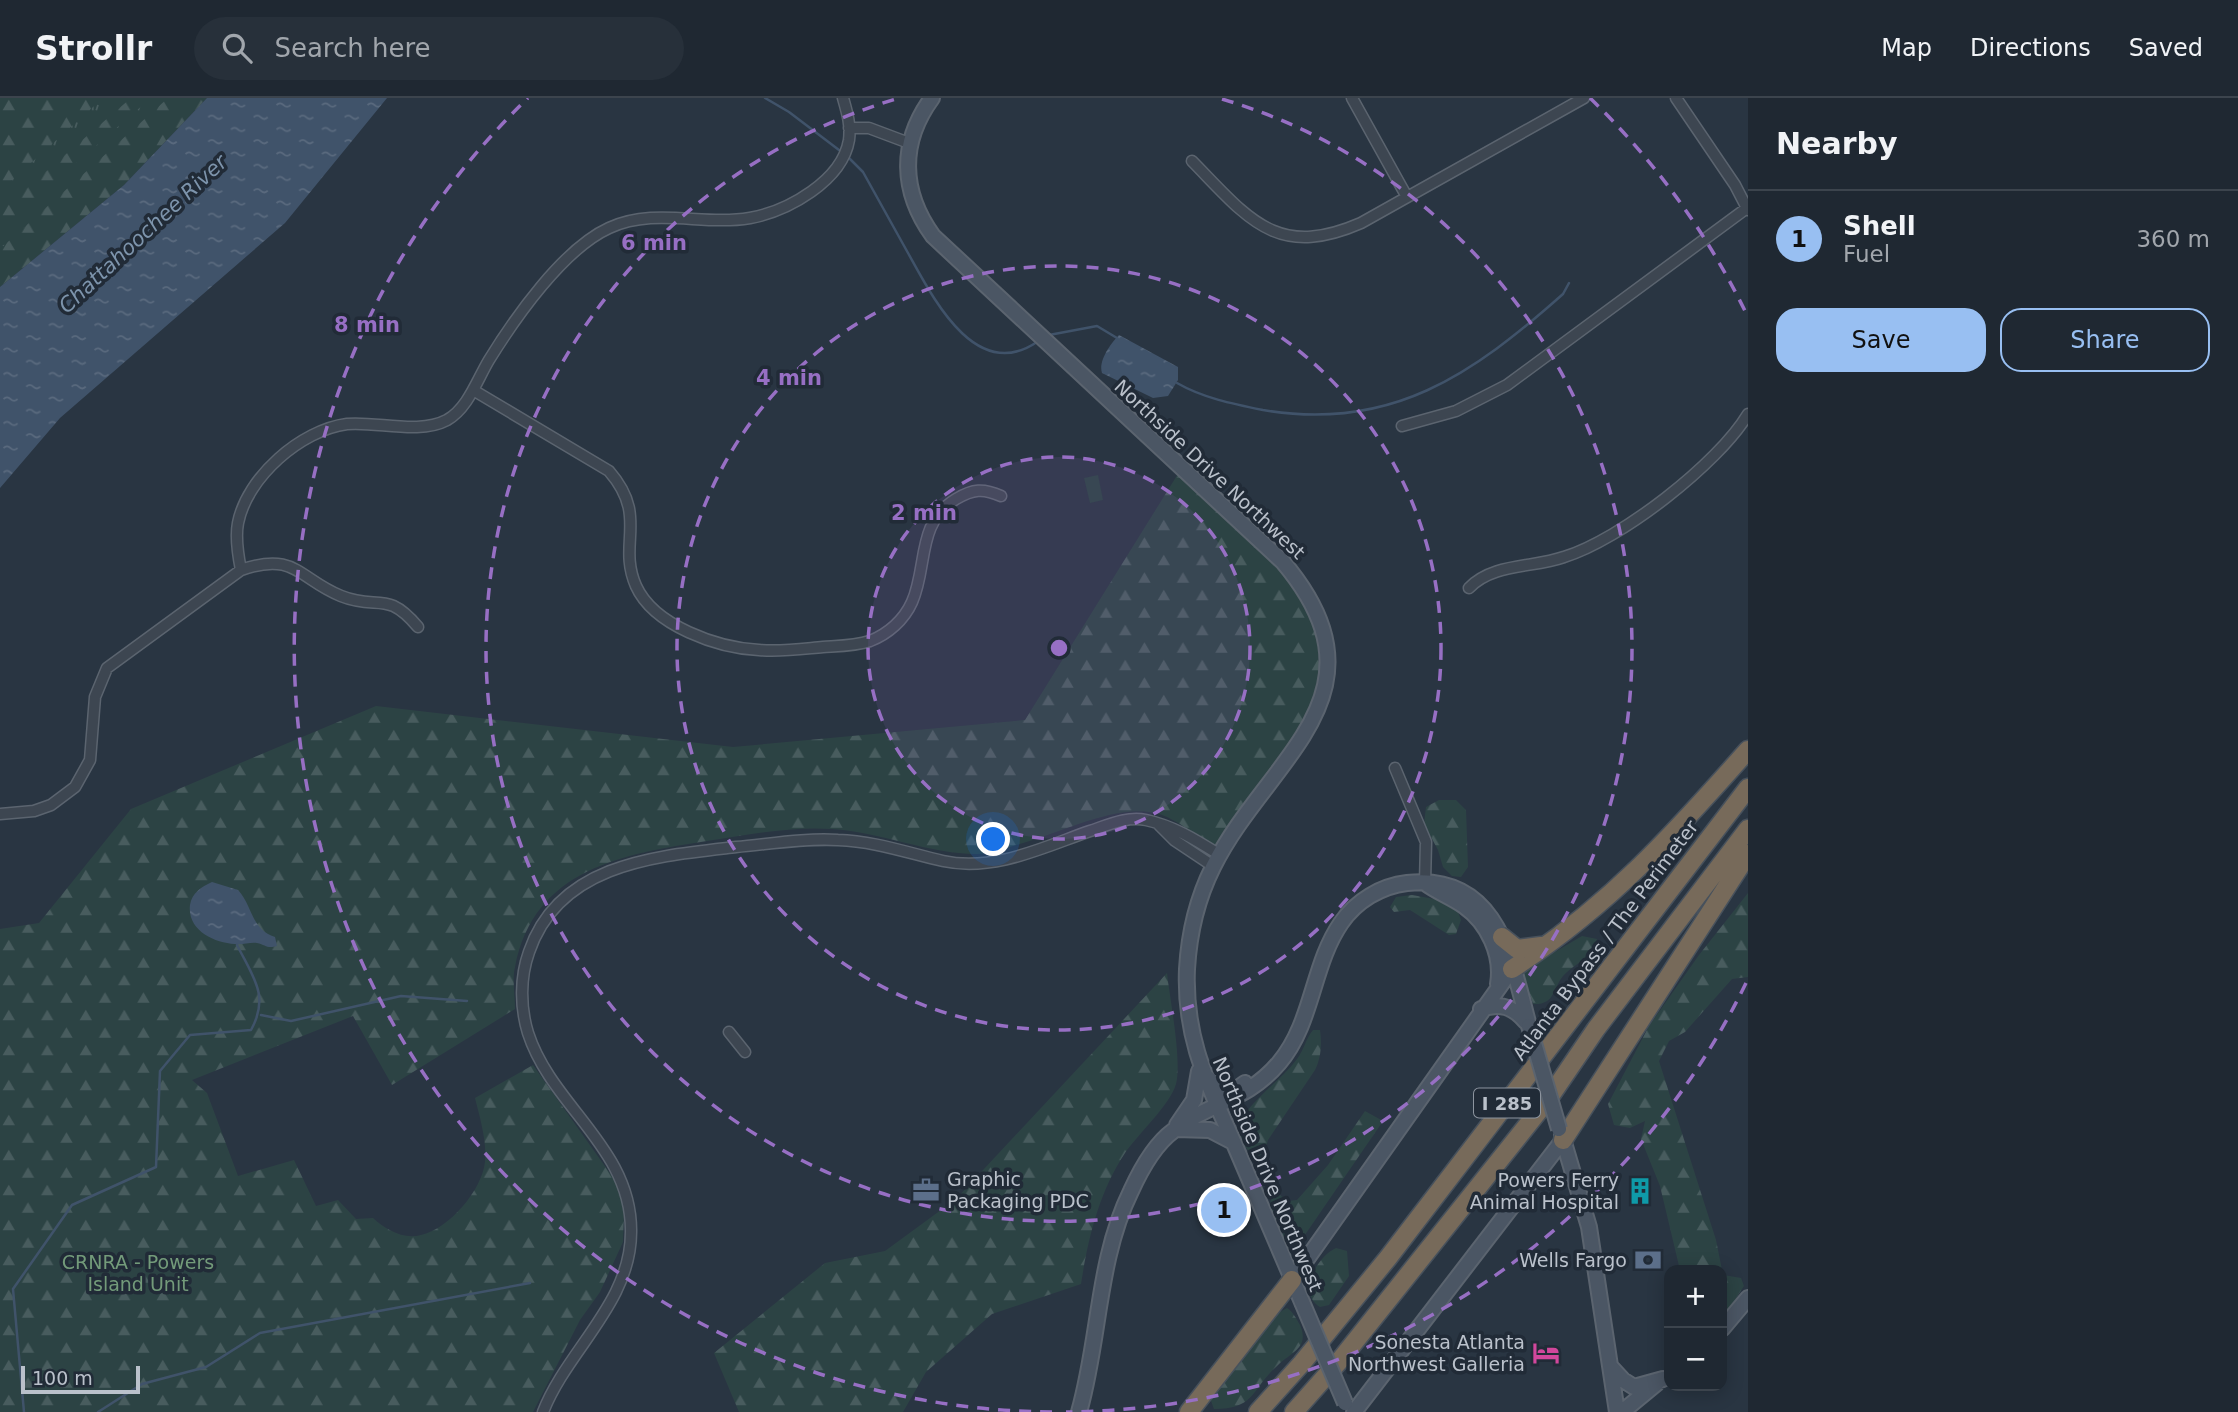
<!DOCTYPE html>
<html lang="en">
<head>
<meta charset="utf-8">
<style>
  body { margin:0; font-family:"DejaVu Sans",sans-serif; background:#27303a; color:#f1f3f6 }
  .controls { position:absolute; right:21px; bottom:21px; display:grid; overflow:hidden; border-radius:14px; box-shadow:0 4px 18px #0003 }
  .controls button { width:63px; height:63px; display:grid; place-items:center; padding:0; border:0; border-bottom:2px solid #3c444d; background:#1f2832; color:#f1f3f6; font:35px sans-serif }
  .scale { position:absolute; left:21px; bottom:18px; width:119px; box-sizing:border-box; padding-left:7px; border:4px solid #bac1cb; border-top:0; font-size:19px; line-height:24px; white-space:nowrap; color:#bac1cb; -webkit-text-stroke:5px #212b37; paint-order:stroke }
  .you { position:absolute; left:994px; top:742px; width:24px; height:24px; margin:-18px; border:5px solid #fff; border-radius:50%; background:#1a73e8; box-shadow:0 0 0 10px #1a73e833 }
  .badge { display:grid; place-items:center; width:46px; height:46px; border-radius:50%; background:#98bff2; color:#111; font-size:23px; font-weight:700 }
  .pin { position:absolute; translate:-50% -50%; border:4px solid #fff; box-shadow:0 2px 7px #0006 }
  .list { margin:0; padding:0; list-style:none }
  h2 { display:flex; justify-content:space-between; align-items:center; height:91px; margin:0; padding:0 28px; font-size:30px }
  h2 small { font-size:23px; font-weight:400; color:#a1a6ac }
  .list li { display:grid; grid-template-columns:46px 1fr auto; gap:21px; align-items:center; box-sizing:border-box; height:98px; padding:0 28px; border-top:2px solid #3c444d }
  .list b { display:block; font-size:26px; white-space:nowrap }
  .list p { margin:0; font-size:23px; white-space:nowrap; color:#a1a6ac }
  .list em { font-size:23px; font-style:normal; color:#a1a6ac }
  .actions { display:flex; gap:14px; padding:21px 28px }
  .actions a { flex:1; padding:16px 0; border:2px solid #98bff2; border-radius:21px; text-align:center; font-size:24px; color:#98bff2 }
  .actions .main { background:#98bff2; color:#111 }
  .icon { flex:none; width:38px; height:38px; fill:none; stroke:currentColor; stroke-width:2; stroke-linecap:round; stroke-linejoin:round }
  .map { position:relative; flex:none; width:1748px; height:1314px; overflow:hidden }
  header { display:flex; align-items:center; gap:42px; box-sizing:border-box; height:98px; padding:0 35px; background:#1f2832; border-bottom:2px solid #3c444d }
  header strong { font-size:33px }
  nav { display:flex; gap:38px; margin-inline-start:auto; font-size:24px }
  .search { width:490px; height:63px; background:#27303a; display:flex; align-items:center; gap:18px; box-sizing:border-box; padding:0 24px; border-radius:38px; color:#a1a6ac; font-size:26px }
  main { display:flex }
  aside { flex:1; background:#1f2832 }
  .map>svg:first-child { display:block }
</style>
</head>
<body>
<header>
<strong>Strollr</strong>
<div class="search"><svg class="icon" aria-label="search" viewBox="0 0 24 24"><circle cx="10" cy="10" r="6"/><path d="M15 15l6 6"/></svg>Search here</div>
<nav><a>Map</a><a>Directions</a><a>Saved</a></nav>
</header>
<main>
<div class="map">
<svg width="1748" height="1314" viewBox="0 0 1748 1314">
  <defs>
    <pattern id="grass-tufts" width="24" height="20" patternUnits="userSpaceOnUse" patternTransform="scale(1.75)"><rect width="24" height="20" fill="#2c4344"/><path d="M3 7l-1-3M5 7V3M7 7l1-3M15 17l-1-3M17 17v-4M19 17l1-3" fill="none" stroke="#485c5e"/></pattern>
    <pattern id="forest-firs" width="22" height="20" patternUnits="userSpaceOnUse" patternTransform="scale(1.75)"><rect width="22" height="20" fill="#2c4344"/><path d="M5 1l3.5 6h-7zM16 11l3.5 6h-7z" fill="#485c5e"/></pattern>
    <pattern id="water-ripples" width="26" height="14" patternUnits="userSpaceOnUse" patternTransform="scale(1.75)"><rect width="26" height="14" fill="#40536a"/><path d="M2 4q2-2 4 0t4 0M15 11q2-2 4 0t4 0" fill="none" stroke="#5a6a7e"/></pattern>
  </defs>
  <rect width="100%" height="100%" fill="#293542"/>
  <path fill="url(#grass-tufts)" d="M 0,0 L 207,0 L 0,189 Z"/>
  <path fill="url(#forest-firs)" d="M 0,0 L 103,0 L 0,93 Z
    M 131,0 L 151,0 L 0,131 L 0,113 Z
    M 168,0 L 207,0 L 124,87 L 0,189 L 0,151 Z
    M 1186,363 L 1310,486 L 1331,537 L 1330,584 L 1218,754 C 1199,741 1178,720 1155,715 C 1117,706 1062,734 1023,745 C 1009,749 992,756 977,756 C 928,756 882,734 832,731 C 790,728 748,737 707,743 C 624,756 534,770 515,869 C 512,881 515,897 515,911 L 392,987 L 353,918 L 192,982 L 207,995 L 238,1078 L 294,1062 L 316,1108 L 338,1102 L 356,1121 L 373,1120 C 385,1131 403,1142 421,1137 C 449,1131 482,1092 485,1064 C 487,1043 480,1020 475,1000 L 533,967 L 619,1088 L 624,1115 L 623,1144 L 600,1194 L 580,1222 L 533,1314 L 0,1314 L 0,831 L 39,825 L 131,711 L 376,608 L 733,649 L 1025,622 Z
    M 1439,702 L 1456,702 L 1466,712 L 1468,769 L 1461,779 L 1452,778 L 1443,769 L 1438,752 L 1424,726 L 1426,709 Z
    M 1748,795 L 1748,879 L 1732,881 L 1685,934 L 1669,943 L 1659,963 L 1716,1142 L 1723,1177 L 1741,1180 L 1744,1188 L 1722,1221 L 1722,1172 L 1680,1172 L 1660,1088 L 1641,1041 L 1645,1023 L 1630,1030 L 1614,1027 L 1608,1006 L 1649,928 L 1699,857 Z
    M 1412,797 L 1440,802 L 1457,811 L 1461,822 L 1456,836 L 1449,837 L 1410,812 L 1394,814 L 1390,809 L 1396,799 Z
    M 1582,838 L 1597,841 L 1594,853 C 1585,862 1571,869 1563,878 C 1552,892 1555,907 1533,906 L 1523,876 L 1526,871 Z
    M 1167,875 C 1170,902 1182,963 1176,986 C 1170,1007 1138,1036 1125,1055 C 1099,1094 1088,1141 1081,1186 L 992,1216 L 926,1274 L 903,1314 L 739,1314 L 714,1255 L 825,1165 L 885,1153 L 956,1101 Z
    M 1313,932 L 1320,932 C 1322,946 1321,960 1315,972 L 1268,1042 L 1263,1059 L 1252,1058 L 1242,1044 L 1239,1026 C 1253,999 1279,985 1297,961 C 1304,952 1306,940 1313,932 Z
    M 1365,1013 L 1383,1023 L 1298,1147 L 1289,1150 L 1270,1112 L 1271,1097 L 1277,1095 L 1288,1103 L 1297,1102 L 1328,1067 Z
    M 1336,1150 L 1347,1153 L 1349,1178 L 1329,1207 L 1320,1209 C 1296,1194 1318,1158 1336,1150 Z
    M 1287,1210 C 1293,1214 1296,1220 1300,1227 C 1310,1250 1291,1254 1277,1268 C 1251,1291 1256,1311 1214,1311 L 1210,1300 L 1271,1219 Z"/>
  <path fill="#2c4344" d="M 1098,377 L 1103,402 L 1090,405 L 1084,380 Z"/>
  <path fill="url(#water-ripples)" d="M 207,0 L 387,0 L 285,125 L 60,320 L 0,390 L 0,189 L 124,87 Z
    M 1119,237 L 1178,269 L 1178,282 L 1168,298 L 1153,300 L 1102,275 C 1098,263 1111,245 1119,237 Z
    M 212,784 L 238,792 C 253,808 251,832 275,839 L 277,848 C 267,851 266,847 257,845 C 250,844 242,847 235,846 C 214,845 187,832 190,807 C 192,795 201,789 212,784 Z"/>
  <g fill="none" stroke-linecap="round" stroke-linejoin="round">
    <path stroke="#40536a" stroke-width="2.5" d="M 765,0 L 789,14 L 839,52
      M 848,59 L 863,74 C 878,101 893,128 908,155 C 932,198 975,286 1037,244
      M 1049,237 L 1097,228 L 1117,240
      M 1177,285 C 1203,300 1233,306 1263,312 C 1391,334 1473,276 1563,196 L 1569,185
      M 261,917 L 291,923 L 401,898 L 467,903
      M 24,1314 L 13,1191 L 72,1107 L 156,1069 L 160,973 L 190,937 L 251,932 C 270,898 253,879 237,847
      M 98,1314 L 142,1286 L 206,1269 L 260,1235 L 530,1185"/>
    <defs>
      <path id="street" d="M 1352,0 L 1407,99
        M 1676,0 L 1735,87 L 1748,112
        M 849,30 L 869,30 L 909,45
        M 1192,63 C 1248,120 1276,162 1361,125 L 1584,0
        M 473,292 L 609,373 C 649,419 617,445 636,488 C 654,528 718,550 759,552 C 780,554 801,551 823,549 C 838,548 855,548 870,543 C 888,536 904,522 912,504 C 928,468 916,425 956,401 C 973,391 983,390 1001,398
        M 1402,328 L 1456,313 L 1507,287 L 1747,110
        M 241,472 C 238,457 235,440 238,425 C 247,379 301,332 347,326 C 377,323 419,337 447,322 C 468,310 477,282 489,262 C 515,220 563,151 609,130 C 655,109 702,128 750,120 C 788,113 842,83 849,42 C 851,27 847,14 843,0
        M 1469,490 C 1493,465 1533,470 1564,459 C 1620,442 1718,366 1748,316
        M 1395,670 L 1426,744 L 1425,785
        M 0,716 L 34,713 L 51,707 L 75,689 L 90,662 L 95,599 L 107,570 L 241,472 C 295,453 299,481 341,498 C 378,513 386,491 418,529
        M 1159,727 L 1174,742 L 1213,768
        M 729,934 L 745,954
        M 543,1314 C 567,1252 631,1205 631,1134 C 632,1050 552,1009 528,935 C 520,909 520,879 529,854 C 559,765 657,758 736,749 C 770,746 804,740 838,742 C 874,743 908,755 943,763 C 994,774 1044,749 1090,733 C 1108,727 1127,718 1146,722 C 1174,728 1196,742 1220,757"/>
      <path id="secondary" d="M 932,0 C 899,45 901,94 933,138 L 1283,464 C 1395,597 1267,660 1213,769 C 1197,801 1189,836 1187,871 C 1184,939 1207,984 1233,1043 C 1256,1097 1279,1151 1302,1204
        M 1425,785 C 1437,794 1451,799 1464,808 C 1488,825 1503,857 1498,886
        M 1481,911 C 1500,904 1514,909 1526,924
        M 1208,980 L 1221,994 L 1234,993 L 1245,985
        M 1177,1027 L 1194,1002 L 1199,973
        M 1176,1031 L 1210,1032 L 1233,1044
        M 1562,1038 L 1589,1129 L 1617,1314
        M 1292,1182 L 1512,871
        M 1722,1231 L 1748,1200
        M 1611,1269 L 1623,1282 L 1634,1289 L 1663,1281
        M 1079,1314 C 1100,1241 1097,1162 1131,1093 C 1141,1071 1154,1047 1173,1033 C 1209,1004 1246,1004 1279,965 C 1313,925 1312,867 1341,825 C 1356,803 1381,788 1407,785 C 1498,775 1511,860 1529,928
        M 1354,1314 L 1563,1042
        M 1622,1314 L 1657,1285"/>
      <path id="highway" d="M 1502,839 L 1517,851 L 1541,848
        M 1512,871 C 1610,807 1672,738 1748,652
        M 1563,1042 L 1748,756
        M 1189,1314 L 1292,1182
        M 1258,1314 L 1302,1265 L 1388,1160 L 1748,690
        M 1294,1314 L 1341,1261 L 1549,1000 L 1596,931 L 1748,731"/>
    </defs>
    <use href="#street" stroke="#5b646f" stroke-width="13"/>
    <use href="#secondary" stroke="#5b646f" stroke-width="18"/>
    <use href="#highway" stroke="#47515c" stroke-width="21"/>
    <use href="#street" stroke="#3d4651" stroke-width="10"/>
    <use href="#secondary" stroke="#4b5664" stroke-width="14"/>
    <use href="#highway" stroke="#776a5a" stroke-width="18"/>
    <defs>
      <path id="secondary-bridge" d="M 1529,928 L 1559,1031
        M 1302,1204 L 1345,1305"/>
    </defs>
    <use href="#secondary-bridge" stroke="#5b646f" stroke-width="18" stroke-linecap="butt"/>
    <use href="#secondary-bridge" stroke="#4b5664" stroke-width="14"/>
  </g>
  <circle cx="1059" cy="550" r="191" fill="#976fc4" fill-opacity=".12"/>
  <g fill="none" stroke="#976fc4" stroke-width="3.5" stroke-dasharray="12 9">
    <circle cx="1059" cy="550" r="191"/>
    <circle cx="1059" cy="550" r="382"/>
    <path d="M1222 1A573 573 0 1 1 896 1"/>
    <path d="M1746 885A764 764 0 0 1 1066 1314M1052 1314A764 764 0 0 1 528 0M1590 0A764 764 0 0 1 1746 215"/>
  </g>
  <defs>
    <symbol id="office-bare" viewBox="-9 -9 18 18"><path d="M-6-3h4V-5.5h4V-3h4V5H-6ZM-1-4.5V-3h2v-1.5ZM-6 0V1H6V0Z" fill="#5c6f8a" stroke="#212b37" stroke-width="2.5" paint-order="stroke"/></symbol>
    <symbol id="building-bare" viewBox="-9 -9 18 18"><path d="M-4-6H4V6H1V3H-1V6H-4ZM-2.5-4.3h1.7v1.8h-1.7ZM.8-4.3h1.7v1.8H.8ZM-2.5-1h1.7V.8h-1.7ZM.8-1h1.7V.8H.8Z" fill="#0f9aa8" stroke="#212b37" stroke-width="2.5" paint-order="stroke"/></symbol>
    <symbol id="bank-bare" viewBox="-9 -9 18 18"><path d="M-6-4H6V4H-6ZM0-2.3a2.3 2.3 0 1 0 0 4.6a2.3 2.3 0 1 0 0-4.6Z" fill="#5c6f8a" stroke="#212b37" stroke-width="2.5" paint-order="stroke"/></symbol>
    <symbol id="hotel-bare" viewBox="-9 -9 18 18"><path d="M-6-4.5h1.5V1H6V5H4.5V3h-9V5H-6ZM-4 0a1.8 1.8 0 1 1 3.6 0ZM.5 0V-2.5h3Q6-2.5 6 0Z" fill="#d1479c" stroke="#212b37" stroke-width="2.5" paint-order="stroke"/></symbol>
  </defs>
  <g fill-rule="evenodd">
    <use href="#office-bare" x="907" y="1073" width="38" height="38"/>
    <use href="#building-bare" x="1621" y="1074" width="38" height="38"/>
    <use href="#bank-bare" x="1629" y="1143" width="38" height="38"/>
    <use href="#hotel-bare" x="1527" y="1236" width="38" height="38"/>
  </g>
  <g text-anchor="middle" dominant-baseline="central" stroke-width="7" stroke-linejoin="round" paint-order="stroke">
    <rect fill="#212b37" stroke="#8c949f" stroke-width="2" x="1474" y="990.5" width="66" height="29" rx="5"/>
    <g font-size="18" font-weight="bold" fill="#bac1cb">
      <text x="1507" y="1005">I 285</text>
    </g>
    <g font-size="19" fill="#bac1cb" stroke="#212b37">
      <text transform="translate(1210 371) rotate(43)">Northside Drive Northwest</text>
      <text transform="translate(1605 842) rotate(-53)">Atlanta Bypass / The Perimeter</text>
      <text transform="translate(1268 1076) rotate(67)">Northside Drive Northwest</text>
    </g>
    <g font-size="19" fill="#bac1cb" stroke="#212b37" text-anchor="end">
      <text x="947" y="1081" text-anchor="start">Graphic<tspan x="947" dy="22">Packaging PDC</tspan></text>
      <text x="1619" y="1082">Powers Ferry<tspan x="1619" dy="22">Animal Hospital</tspan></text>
      <text x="1627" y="1162">Wells Fargo</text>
      <text x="1525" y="1244">Sonesta Atlanta<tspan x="1525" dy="22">Northwest Galleria</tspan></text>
    </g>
    <g font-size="19" fill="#739b7a" stroke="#212b37">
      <text x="138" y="1164">CRNRA - Powers<tspan x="138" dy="22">Island Unit</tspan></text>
    </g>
    <g font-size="21" font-style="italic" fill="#7d94ac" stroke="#212b37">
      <text transform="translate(143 136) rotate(-43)">Chattahoochee River</text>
    </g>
  </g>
  <circle cx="1059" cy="550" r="10" fill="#976fc4" stroke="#212b37" stroke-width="3.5"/>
  <g font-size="21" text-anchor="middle" font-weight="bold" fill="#976fc4" stroke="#212b37" stroke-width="7" stroke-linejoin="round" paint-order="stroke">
    <text x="654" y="152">6 min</text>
    <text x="367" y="234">8 min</text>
    <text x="789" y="287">4 min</text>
    <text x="924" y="422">2 min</text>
  </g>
</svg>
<div class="controls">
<button>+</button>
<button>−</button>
</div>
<div class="scale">100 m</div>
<div class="you"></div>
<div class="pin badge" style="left:1224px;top:1112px">1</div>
</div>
<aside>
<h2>Nearby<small></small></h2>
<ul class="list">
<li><span class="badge">1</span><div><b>Shell</b><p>Fuel</p></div><em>360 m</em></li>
</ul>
<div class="actions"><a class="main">Save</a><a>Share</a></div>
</aside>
</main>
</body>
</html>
